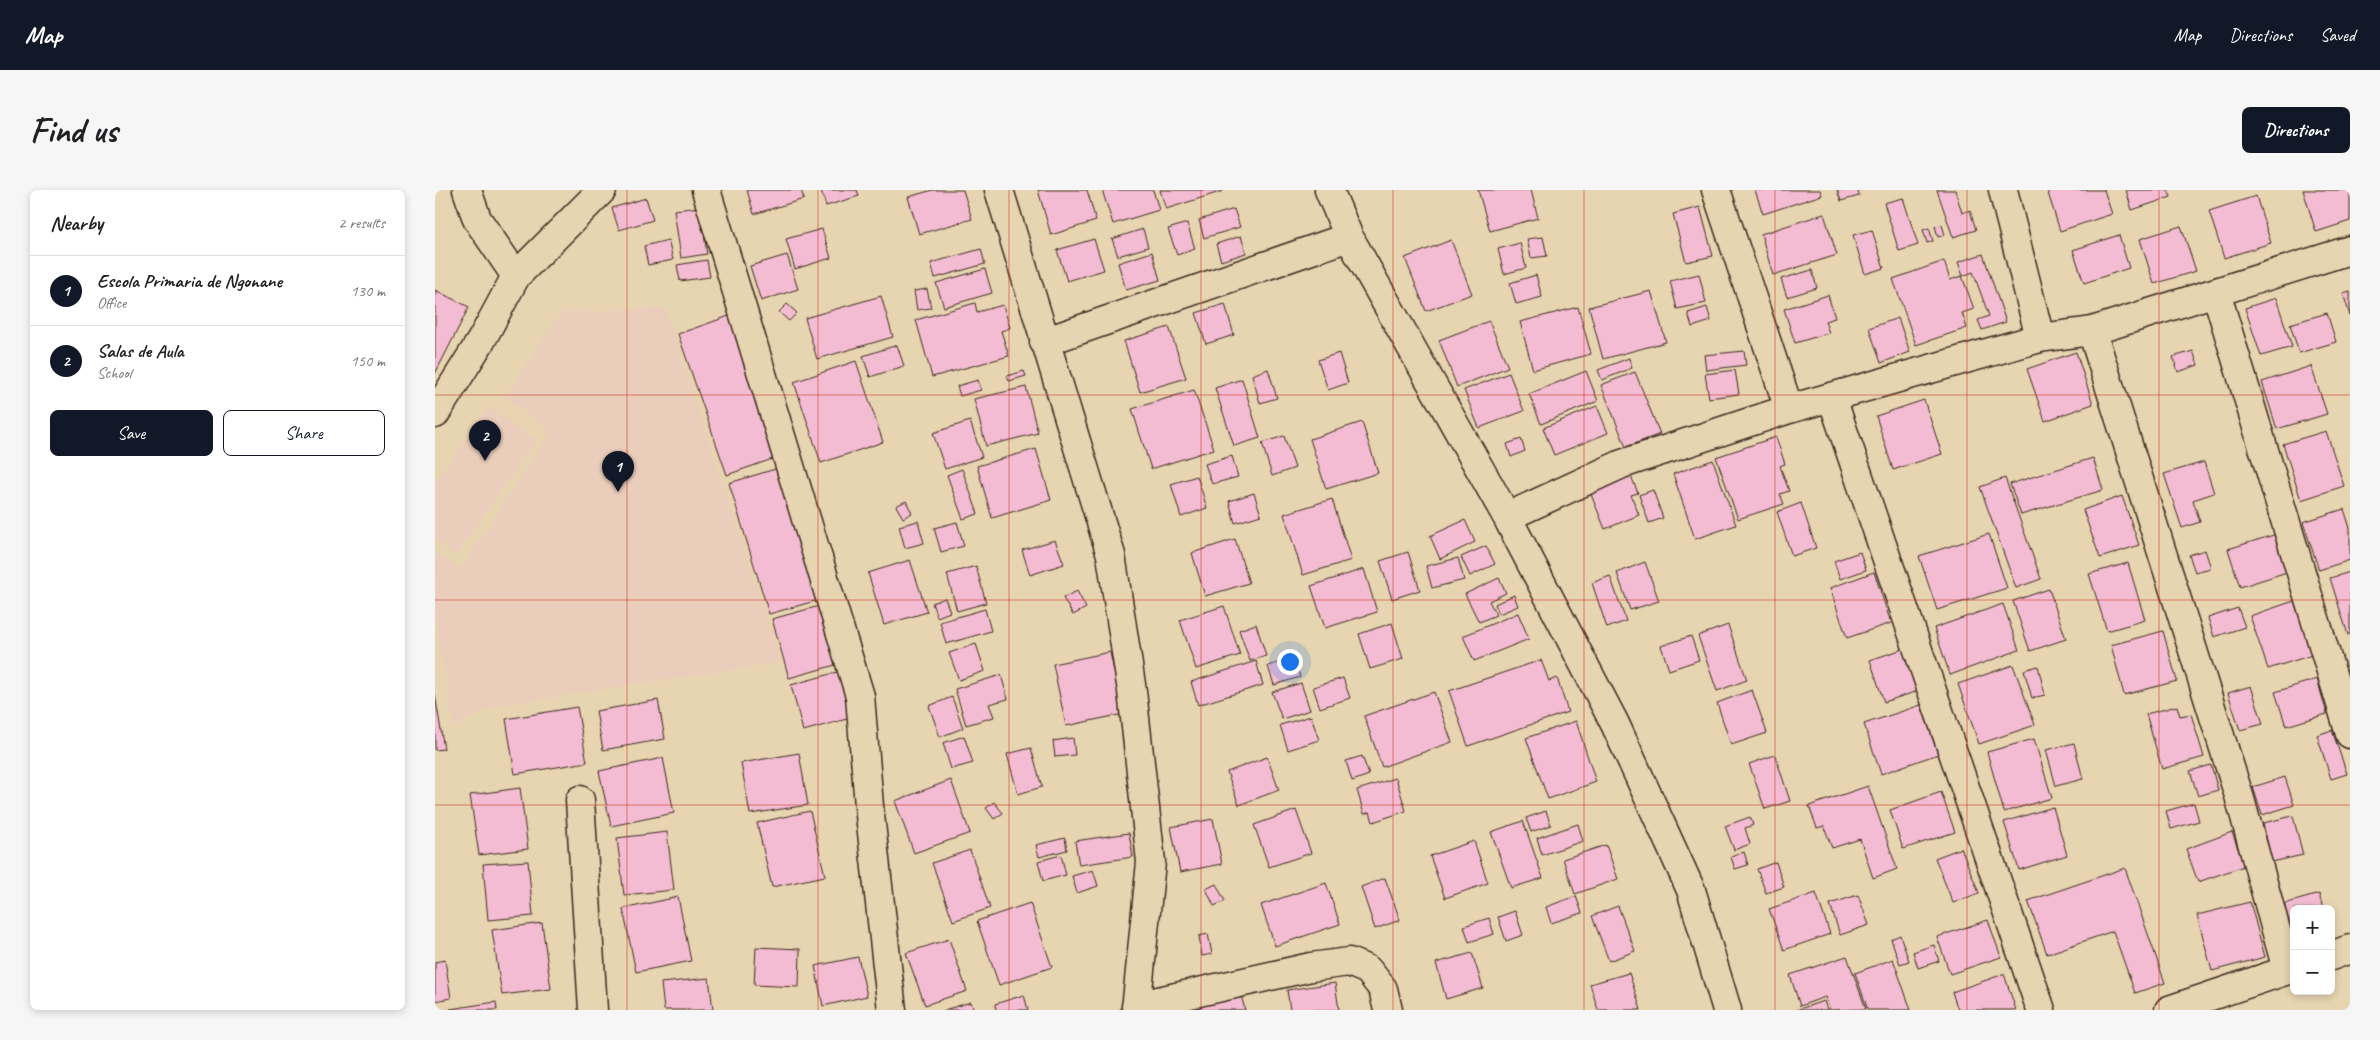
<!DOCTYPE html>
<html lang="en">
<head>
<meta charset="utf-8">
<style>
  body { margin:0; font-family:Caveat,sans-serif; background:#f6f6f6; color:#202124 }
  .controls { position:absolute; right:15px; bottom:15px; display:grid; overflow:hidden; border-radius:8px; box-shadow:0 2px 8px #0003 }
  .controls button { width:45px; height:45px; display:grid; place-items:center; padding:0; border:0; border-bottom:1px solid #e0e0e0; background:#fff; color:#202124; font:25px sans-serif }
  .you { position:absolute; left:854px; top:471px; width:18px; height:18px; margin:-12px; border:4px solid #fff; border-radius:50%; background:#1a73e8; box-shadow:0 0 0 8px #1a73e833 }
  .badge { display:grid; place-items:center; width:32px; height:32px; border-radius:50%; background:#111827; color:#fff; font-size:16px; font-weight:700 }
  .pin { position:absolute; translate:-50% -41px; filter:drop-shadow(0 1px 2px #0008) }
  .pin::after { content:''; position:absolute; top:26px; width:18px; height:15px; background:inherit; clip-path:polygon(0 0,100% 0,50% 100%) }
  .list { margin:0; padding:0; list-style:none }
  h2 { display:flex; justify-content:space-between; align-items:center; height:65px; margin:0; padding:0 20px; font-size:21px }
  h2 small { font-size:16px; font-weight:400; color:#757577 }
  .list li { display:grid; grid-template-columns:32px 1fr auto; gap:15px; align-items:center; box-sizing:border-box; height:70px; padding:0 20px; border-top:1px solid #e0e0e0 }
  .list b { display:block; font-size:19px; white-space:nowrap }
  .list p { margin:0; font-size:16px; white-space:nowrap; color:#757577 }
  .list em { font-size:16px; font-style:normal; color:#757577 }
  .actions { display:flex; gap:10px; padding:15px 20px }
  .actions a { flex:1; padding:11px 0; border:1px solid #111827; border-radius:8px; text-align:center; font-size:18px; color:#111827 }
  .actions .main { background:#111827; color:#fff }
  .map { position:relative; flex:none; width:1915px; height:820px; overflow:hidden; border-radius:8px }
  header { display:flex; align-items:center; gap:30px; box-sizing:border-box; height:70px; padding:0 25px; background:#111827; color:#fff }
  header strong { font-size:24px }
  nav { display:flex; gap:28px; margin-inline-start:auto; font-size:18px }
  .intro { display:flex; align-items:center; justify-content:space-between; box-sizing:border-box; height:120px; padding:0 30px }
  h1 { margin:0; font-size:35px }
  .button { padding:12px 22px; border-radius:8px; background:#111827; color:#fff; font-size:18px; font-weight:700 }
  main { display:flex; gap:30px; padding:0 30px }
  aside { flex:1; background:#fff; border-radius:8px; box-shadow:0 2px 8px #0003 }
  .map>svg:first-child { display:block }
</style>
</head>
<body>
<header>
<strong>Map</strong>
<nav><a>Map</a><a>Directions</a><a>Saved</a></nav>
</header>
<div class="intro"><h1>Find us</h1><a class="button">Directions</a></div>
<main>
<aside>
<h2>Nearby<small>2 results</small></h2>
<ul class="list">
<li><span class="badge">1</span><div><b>Escola Primaria de Ngonane</b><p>Office</p></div><em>130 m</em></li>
<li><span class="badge">2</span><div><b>Salas de Aula</b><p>School</p></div><em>150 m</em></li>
</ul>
<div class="actions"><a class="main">Save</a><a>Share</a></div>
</aside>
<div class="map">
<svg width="1915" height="820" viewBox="0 0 1915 820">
  <rect width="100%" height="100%" fill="#e7d4b1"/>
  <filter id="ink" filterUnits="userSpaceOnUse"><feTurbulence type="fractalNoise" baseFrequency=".02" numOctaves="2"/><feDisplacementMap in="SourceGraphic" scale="10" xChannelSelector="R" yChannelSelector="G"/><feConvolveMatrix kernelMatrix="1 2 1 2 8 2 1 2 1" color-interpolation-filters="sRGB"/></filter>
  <g filter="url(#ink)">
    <path fill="#ebcdbb" d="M 230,118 L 346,472 L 58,516 L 19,537 L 0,426 L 0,362 L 25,379 L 116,242 L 70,207 L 126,123 Z
      M 53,217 L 101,250 L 21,365 L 0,350 L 0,292 Z"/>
    <path fill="#f4bcd3" stroke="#3b2a1e" d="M 312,0 L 366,0 L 369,9 L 319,24 Z
      M 386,0 L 422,0 L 424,6 L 391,16 Z
      M 498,0 L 528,0 L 537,29 L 484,44 L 473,7 Z
      M 603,0 L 652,0 L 661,31 L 616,45 Z
      M 667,0 L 718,0 L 724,20 L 678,34 Z
      M 725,0 L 788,0 L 788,1 L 731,19 Z
      M 1043,0 L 1096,0 L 1103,28 L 1055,41 Z
      M 1320,0 L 1385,0 L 1387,5 L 1328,24 Z
      M 1402,0 L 1423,0 L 1424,6 L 1406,11 Z
      M 1502,0 L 1520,0 L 1527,23 L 1535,20 L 1541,40 L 1518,47 Z
      M 1612,0 L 1669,0 L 1677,24 L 1625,41 Z
      M 1691,0 L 1733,0 L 1736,7 L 1697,20 Z
      M 1868,0 L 1915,0 L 1915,31 L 1881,42 Z
      M 1821,6 L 1836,53 L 1789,68 L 1774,21 Z
      M 211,8 L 218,30 L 184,40 L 177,18 Z
      M 1468,8 L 1483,55 L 1464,61 L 1449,13 Z
      M 265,17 L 272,64 L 246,68 L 239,20 Z
      M 1265,17 L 1278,66 L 1251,72 L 1238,24 Z
      M 799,19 L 805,37 L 769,48 L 764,30 Z
      M 1389,24 L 1402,65 L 1338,85 L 1326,44 Z
      M 752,33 L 760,59 L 742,65 L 733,39 Z
      M 1507,35 L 1510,45 L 1503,47 L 1500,36 Z
      M 1746,36 L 1761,81 L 1719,94 L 1705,49 Z
      M 1494,38 L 1498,51 L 1492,53 L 1488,40 Z
      M 387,39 L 396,68 L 360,79 L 351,49 Z
      M 708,39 L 713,57 L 683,66 L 677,49 Z
      M 1437,40 L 1449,78 L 1430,84 L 1418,45 Z
      M 1684,45 L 1694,78 L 1649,93 L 1638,60 Z
      M 806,46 L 811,63 L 786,71 L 781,54 Z
      M 1108,47 L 1112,66 L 1096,68 L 1092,49 Z
      M 659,49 L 669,80 L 632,91 L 622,60 Z
      M 233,50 L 238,70 L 213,75 L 209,56 Z
      M 1016,50 L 1037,104 L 991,121 L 970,68 Z
      M 1085,53 L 1091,78 L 1069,84 L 1063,59 Z
      M 546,59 L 550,74 L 500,88 L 496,73 Z
      M 717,62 L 725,90 L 691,100 L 683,73 Z
      M 1548,64 L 1571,132 L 1547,140 L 1543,130 L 1554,126 L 1538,82 L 1528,86 L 1523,72 Z
      M 352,65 L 363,99 L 326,111 L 315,76 Z
      M 272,70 L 275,87 L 245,91 L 242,75 Z
      M 1509,71 L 1515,90 L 1527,86 L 1539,119 L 1527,123 L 1532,138 L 1481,155 L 1458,89 Z
      M 550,79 L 557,103 L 509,117 L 501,93 Z
      M 1377,80 L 1382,98 L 1352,107 L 1346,89 Z
      M 1264,84 L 1271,113 L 1242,119 L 1235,91 Z
      M 1101,85 L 1107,107 L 1081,114 L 1075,93 Z
      M 492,99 L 496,118 L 482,120 L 479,101 Z
      M 0,100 L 34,117 L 0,184 Z
      M 1216,101 L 1231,152 L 1168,169 L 1154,117 Z
      M 1915,101 L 1915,126 L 1908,103 Z
      M 1393,105 L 1400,128 L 1390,131 L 1394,143 L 1360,153 L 1349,119 Z
      M 446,106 L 458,147 L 382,169 L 370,128 Z
      M 1841,108 L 1857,157 L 1826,166 L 1810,118 Z
      M 540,113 L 542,122 L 568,115 L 575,138 L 566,141 L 574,166 L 497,187 L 481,130 Z
      M 352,114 L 362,123 L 354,131 L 344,122 Z
      M 790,114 L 799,145 L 771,154 L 761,123 Z
      M 1143,117 L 1156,164 L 1098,180 L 1085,132 Z
      M 1272,117 L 1276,131 L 1257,137 L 1253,123 Z
      M 1892,123 L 1901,152 L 1864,163 L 1855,134 Z
      M 294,126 L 343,267 L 292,285 L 243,144 Z
      M 1463,128 L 1475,162 L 1446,173 L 1434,138 Z
      M 1054,131 L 1073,177 L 1022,197 L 1004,150 Z
      M 734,137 L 751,188 L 705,202 L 689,151 Z
      M 462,155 L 469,176 L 435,187 L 428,166 Z
      M 1309,161 L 1311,175 L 1271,180 L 1269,165 Z
      M 1758,161 L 1763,175 L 1743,182 L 1738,167 Z
      M 1641,162 L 1658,214 L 1610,231 L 1592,179 Z
      M 904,163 L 913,193 L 893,200 L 883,170 Z
      M 1194,168 L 1197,178 L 1167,190 L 1163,180 Z
      M 421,171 L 448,252 L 386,273 L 359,192 Z
      M 1876,176 L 1892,224 L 1842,239 L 1827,192 Z
      M 833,179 L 842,208 L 825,213 L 817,185 Z
      M 1300,180 L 1304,204 L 1274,208 L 1270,184 Z
      M 589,181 L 591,186 L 574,191 L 572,186 Z
      M 1151,181 L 1163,211 L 1106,234 L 1094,204 Z
      M 1200,182 L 1225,244 L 1191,257 L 1166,195 Z
      M 1074,183 L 1089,221 L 1044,238 L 1029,200 Z
      M 807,189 L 825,248 L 799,256 L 780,198 Z
      M 543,190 L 546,200 L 525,206 L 522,196 Z
      M 591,197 L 603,243 L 551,256 L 539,209 Z
      M 759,200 L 779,259 L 716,279 L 697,219 Z
      M 1489,210 L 1507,264 L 1458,280 L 1441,226 Z
      M 1162,216 L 1173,243 L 1119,265 L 1108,238 Z
      M 535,231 L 547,267 L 510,279 L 498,243 Z
      M 927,232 L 943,283 L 891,299 L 875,249 Z
      M 1891,241 L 1909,296 L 1866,310 L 1848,254 Z
      M 849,246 L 860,278 L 837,286 L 827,253 Z
      M 1341,247 L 1350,274 L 1345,276 L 1354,301 L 1345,304 L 1349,314 L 1303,329 L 1281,267 Z
      M 1086,249 L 1090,261 L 1076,267 L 1072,254 Z
      M 601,259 L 616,310 L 557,328 L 542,276 Z
      M 797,266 L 803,287 L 777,294 L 770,274 Z
      M 1658,268 L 1668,300 L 1586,325 L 1575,294 Z
      M 1278,270 L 1301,335 L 1260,349 L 1238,284 Z
      M 1769,272 L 1779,303 L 1758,310 L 1765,332 L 1747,338 L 1729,284 Z
      M 347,277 L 387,409 L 334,424 L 294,293 Z
      M 527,279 L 543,324 L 528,329 L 512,285 Z
      M 762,286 L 772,318 L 746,327 L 736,294 Z
      M 1196,286 L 1203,303 L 1196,305 L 1204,325 L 1170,339 L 1155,302 Z
      M 1570,288 L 1606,389 L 1581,398 L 1545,297 Z
      M 1218,300 L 1228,328 L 1214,333 L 1204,305 Z
      M 819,303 L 826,325 L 800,333 L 794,311 Z
      M 1687,306 L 1704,355 L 1665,368 L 1648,320 Z
      M 897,309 L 916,370 L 868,385 L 849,324 Z
      M 471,311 L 477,323 L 468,328 L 461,316 Z
      M 1366,313 L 1381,358 L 1357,366 L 1342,322 Z
      M 1909,319 L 1915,338 L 1915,370 L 1884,380 L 1868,332 Z
      M 1030,330 L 1040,352 L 1005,369 L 995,346 Z
      M 483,331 L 489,353 L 470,358 L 464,336 Z
      M 522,332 L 529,356 L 506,362 L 499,338 Z
      M 1554,344 L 1572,398 L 1502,420 L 1484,366 Z
      M 1842,344 L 1855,381 L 1805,397 L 1793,359 Z
      M 800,349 L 814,393 L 770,406 L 757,363 Z
      M 620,350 L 629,374 L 595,385 L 587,360 Z
      M 1051,356 L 1060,374 L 1035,386 L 1026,367 Z
      M 1770,360 L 1776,378 L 1760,382 L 1754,365 Z
      M 973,362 L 985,400 L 957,409 L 945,371 Z
      M 1425,362 L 1431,380 L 1405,389 L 1399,371 Z
      M 1023,368 L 1029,390 L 997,398 L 991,376 Z
      M 475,370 L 492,422 L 449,435 L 433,383 Z
      M 1210,372 L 1224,411 L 1195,420 L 1182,383 Z
      M 1693,373 L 1710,430 L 1672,441 L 1654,384 Z
      M 541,376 L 551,413 L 522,421 L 512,384 Z
      M 929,379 L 942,422 L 890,438 L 876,396 Z
      M 1439,382 L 1456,433 L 1412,448 L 1395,398 Z
      M 1915,382 L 1915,444 L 1913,445 L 1895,388 Z
      M 1175,386 L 1191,431 L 1172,438 L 1157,393 Z
      M 1064,388 L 1071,403 L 1054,411 L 1061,425 L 1044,432 L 1030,404 Z
      M 1614,399 L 1631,449 L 1595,461 L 1578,411 Z
      M 642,401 L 651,418 L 638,425 L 628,408 Z
      M 1079,405 L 1083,416 L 1064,424 L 1060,414 Z
      M 510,408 L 515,422 L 502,427 L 497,413 Z
      M 1859,411 L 1877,465 L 1833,479 L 1815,426 Z
      M 1568,414 L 1584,460 L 1515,485 L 1499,438 Z
      M 388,415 L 404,474 L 354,488 L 337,429 Z
      M 789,416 L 805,465 L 761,479 L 745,430 Z
      M 1803,418 L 1810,437 L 1779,447 L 1773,428 Z
      M 550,419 L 556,441 L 511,454 L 505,432 Z
      M 1083,423 L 1094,449 L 1039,471 L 1028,446 Z
      M 957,433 L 968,469 L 935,479 L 924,444 Z
      M 821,434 L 831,466 L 815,471 L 804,440 Z
      M 1293,435 L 1312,490 L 1282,501 L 1263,446 Z
      M 1728,441 L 1742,491 L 1689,505 L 1676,455 Z
      M 1256,446 L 1264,470 L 1234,480 L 1226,456 Z
      M 541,454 L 550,481 L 524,490 L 514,463 Z
      M 1468,459 L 1483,501 L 1449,512 L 1435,470 Z
      M 675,462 L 688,524 L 631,536 L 618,474 Z
      M 859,468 L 865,487 L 839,495 L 833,476 Z
      M 1106,470 L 1114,491 L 1122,488 L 1133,522 L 1033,556 L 1014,501 Z
      M 821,471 L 828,495 L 763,515 L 756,492 Z
      M 1578,475 L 1600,535 L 1544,554 L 1523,494 Z
      M 1603,476 L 1610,505 L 1597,508 L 1589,480 Z
      M 406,481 L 419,527 L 368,541 L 356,495 Z
      M 566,485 L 573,509 L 554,514 L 559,527 L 531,535 L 520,499 Z
      M 908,488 L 915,508 L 885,518 L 878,497 Z
      M 1882,489 L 1892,524 L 1851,536 L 1840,502 Z
      M 866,493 L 875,520 L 847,529 L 837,502 Z
      M 1816,496 L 1828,534 L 1805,540 L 1793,503 Z
      M 1317,500 L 1332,543 L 1296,555 L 1282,513 Z
      M 999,502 L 1017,552 L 947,577 L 929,526 Z
      M 0,504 L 9,559 L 0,560 Z
      M 517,507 L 528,538 L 505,547 L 494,516 Z
      M 223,510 L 230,549 L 168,560 L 161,521 Z
      M 1486,515 L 1503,564 L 1446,584 L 1429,534 Z
      M 1742,516 L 1745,526 L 1756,524 L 1769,567 L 1727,579 L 1711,524 Z
      M 142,517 L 152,572 L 80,584 L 71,529 Z
      M 876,526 L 884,550 L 853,560 L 845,535 Z
      M 1141,531 L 1161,592 L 1113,609 L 1091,548 Z
      M 1897,540 L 1912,584 L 1896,589 L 1882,545 Z
      M 529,546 L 538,573 L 516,579 L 508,553 Z
      M 638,548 L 640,565 L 620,567 L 618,551 Z
      M 1599,549 L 1617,608 L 1569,622 L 1552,562 Z
      M 1639,553 L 1648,589 L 1621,596 L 1611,560 Z
      M 596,558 L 607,597 L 583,604 L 572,564 Z
      M 364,563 L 373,615 L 315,624 L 306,573 Z
      M 1340,565 L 1355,611 L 1330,619 L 1314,574 Z
      M 927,566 L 934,585 L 917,591 L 911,571 Z
      M 832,567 L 844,600 L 804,615 L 792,582 Z
      M 228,568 L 239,623 L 176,636 L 164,581 Z
      M 1776,575 L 1783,600 L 1763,606 L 1755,581 Z
      M 1850,587 L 1859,615 L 1827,625 L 1818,597 Z
      M 961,588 L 971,621 L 938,632 L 935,622 L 929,624 L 922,600 Z
      M 516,590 L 535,643 L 479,663 L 460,611 Z
      M 1433,596 L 1462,679 L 1438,688 L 1425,649 L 1397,658 L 1389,636 L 1382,638 L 1374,616 Z
      M 85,598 L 93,659 L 44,665 L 35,605 Z
      M 1506,602 L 1520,642 L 1468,659 L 1455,620 Z
      M 559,612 L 568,623 L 559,629 L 551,618 Z
      M 1759,613 L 1764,631 L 1736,639 L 1731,621 Z
      M 1618,617 L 1632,665 L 1584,680 L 1569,632 Z
      M 861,620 L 876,663 L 834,677 L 819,635 Z
      M 375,621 L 390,686 L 337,697 L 322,633 Z
      M 1111,621 L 1116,635 L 1096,642 L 1091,628 Z
      M 1858,626 L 1868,665 L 1837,672 L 1828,633 Z
      M 1315,627 L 1318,635 L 1310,638 L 1315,654 L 1299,660 L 1290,636 Z
      M 778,629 L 787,674 L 745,682 L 736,637 Z
      M 1088,631 L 1108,688 L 1076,698 L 1056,642 Z
      M 1143,634 L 1148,651 L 1107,665 L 1102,648 Z
      M 232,642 L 239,700 L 189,705 L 182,648 Z
      M 1797,642 L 1809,676 L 1763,692 L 1751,659 Z
      M 694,643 L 698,667 L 644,675 L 640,651 Z
      M 630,648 L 632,660 L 604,667 L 601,655 Z
      M 1039,651 L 1053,693 L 1010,708 L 995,666 Z
      M 1171,655 L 1183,689 L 1140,704 L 1128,669 Z
      M 1526,658 L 1544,703 L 1518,713 L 1500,668 Z
      M 535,660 L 555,718 L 518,731 L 497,673 Z
      M 1309,662 L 1313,675 L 1300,679 L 1296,667 Z
      M 626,665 L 631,685 L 608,691 L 603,671 Z
      M 93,671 L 98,726 L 53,730 L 48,674 Z
      M 1341,672 L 1349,697 L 1331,703 L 1322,679 Z
      M 1690,678 L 1730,793 L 1700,803 L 1678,741 L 1612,764 L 1593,711 Z
      M 658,680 L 663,696 L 642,703 L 637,686 Z
      M 950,688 L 965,730 L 940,739 L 926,697 Z
      M 891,693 L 905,734 L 840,756 L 826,715 Z
      M 781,694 L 790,711 L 779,716 L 771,699 Z
      M 1381,703 L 1395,744 L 1349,760 L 1334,719 Z
      M 1884,704 L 1888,719 L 1859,719 L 1859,742 L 1857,743 L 1849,714 Z
      M 1423,705 L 1434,735 L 1405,745 L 1395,714 Z
      M 1141,706 L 1147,723 L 1116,733 L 1111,717 Z
      M 243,707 L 256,771 L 201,782 L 188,719 Z
      M 1815,712 L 1830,767 L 1777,781 L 1762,725 Z
      M 595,713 L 617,777 L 564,795 L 542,731 Z
      M 1183,716 L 1200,761 L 1174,771 L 1157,726 Z
      M 1080,721 L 1088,745 L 1071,751 L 1063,727 Z
      M 1054,728 L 1059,744 L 1034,752 L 1029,736 Z
      M 1553,730 L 1566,767 L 1515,784 L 1502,747 Z
      M 107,733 L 116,799 L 67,805 L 57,740 Z
      M 773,744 L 777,764 L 767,766 L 764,746 Z
      M 1465,745 L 1474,771 L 1465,774 L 1456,749 Z
      M 514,749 L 532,801 L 490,815 L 471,763 Z
      M 1499,755 L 1504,771 L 1483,778 L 1478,762 Z
      M 321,757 L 365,759 L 364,797 L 319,795 Z
      M 1037,763 L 1048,798 L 1011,809 L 1001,773 Z
      M 1412,766 L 1431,819 L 1395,820 L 1390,807 L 1365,816 L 1355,785 Z
      M 423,767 L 432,806 L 388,816 L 380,776 Z
      M 1458,769 L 1476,820 L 1433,820 L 1420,783 Z
      M 10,770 L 16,808 L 0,811 L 0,772 Z
      M 1194,783 L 1206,820 L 1163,820 L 1155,794 Z
      M 1569,784 L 1581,820 L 1523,820 L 1517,802 Z
      M 274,788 L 278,820 L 229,820 L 226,793 Z
      M 900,793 L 904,820 L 855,820 L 852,800 Z
      M 589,805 L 593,820 L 561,820 L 560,814 Z
      M 806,805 L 810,820 L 763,820 L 762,815 Z
      M 1389,811 L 1392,820 L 1361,820 Z
      M 61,812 L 62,820 L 15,820 L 15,819 Z
      M 536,812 L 539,820 L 509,820 Z"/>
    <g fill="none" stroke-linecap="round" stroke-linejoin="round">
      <defs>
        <path id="street" d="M 32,0 L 42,29 L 81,86
          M 271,0 L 425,506 L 434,616 L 457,820
          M 564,0 L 676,365 L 697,501 L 716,672 L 701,820
          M 894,0 L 914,47 L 1072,327 L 1180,534 L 1256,700 L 1292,820
          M 1281,0 L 1354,219
          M 1781,102 L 1915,544
          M 1657,141 L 1915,60
          M 1605,148 L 1657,141 L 1805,609 L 1852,780
          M 609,152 L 914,47
          M 1397,208 L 1606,820
          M 0,224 L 47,149 L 81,86 L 167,0
          M 1072,327 L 1187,274 L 1354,219 L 1605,148 L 1568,0
          M 145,610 L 158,820
          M 1896,766 L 1915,759
          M 701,816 L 876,777 L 914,772 L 933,780 L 948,799 L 953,820
          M 1734,820 L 1859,778"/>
      </defs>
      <use href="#street" stroke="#3b2a1e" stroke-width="31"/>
      <use href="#street" stroke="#e7d4b1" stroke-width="28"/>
    </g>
  </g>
  <path fill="none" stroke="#c8321e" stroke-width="1" stroke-opacity="0.55" d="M 192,0 L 192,820M 383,0 L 383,820M 574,0 L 574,820M 766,0 L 766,820M 958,0 L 958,820M 1149,0 L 1149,820M 1340,0 L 1340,820M 1532,0 L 1532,820M 1724,0 L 1724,820M 0,205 L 1915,205M 0,410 L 1915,410M 0,615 L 1915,615"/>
</svg>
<div class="controls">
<button>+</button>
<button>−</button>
</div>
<div class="you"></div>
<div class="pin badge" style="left:183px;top:302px">1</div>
<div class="pin badge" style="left:50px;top:271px">2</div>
</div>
</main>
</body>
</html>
